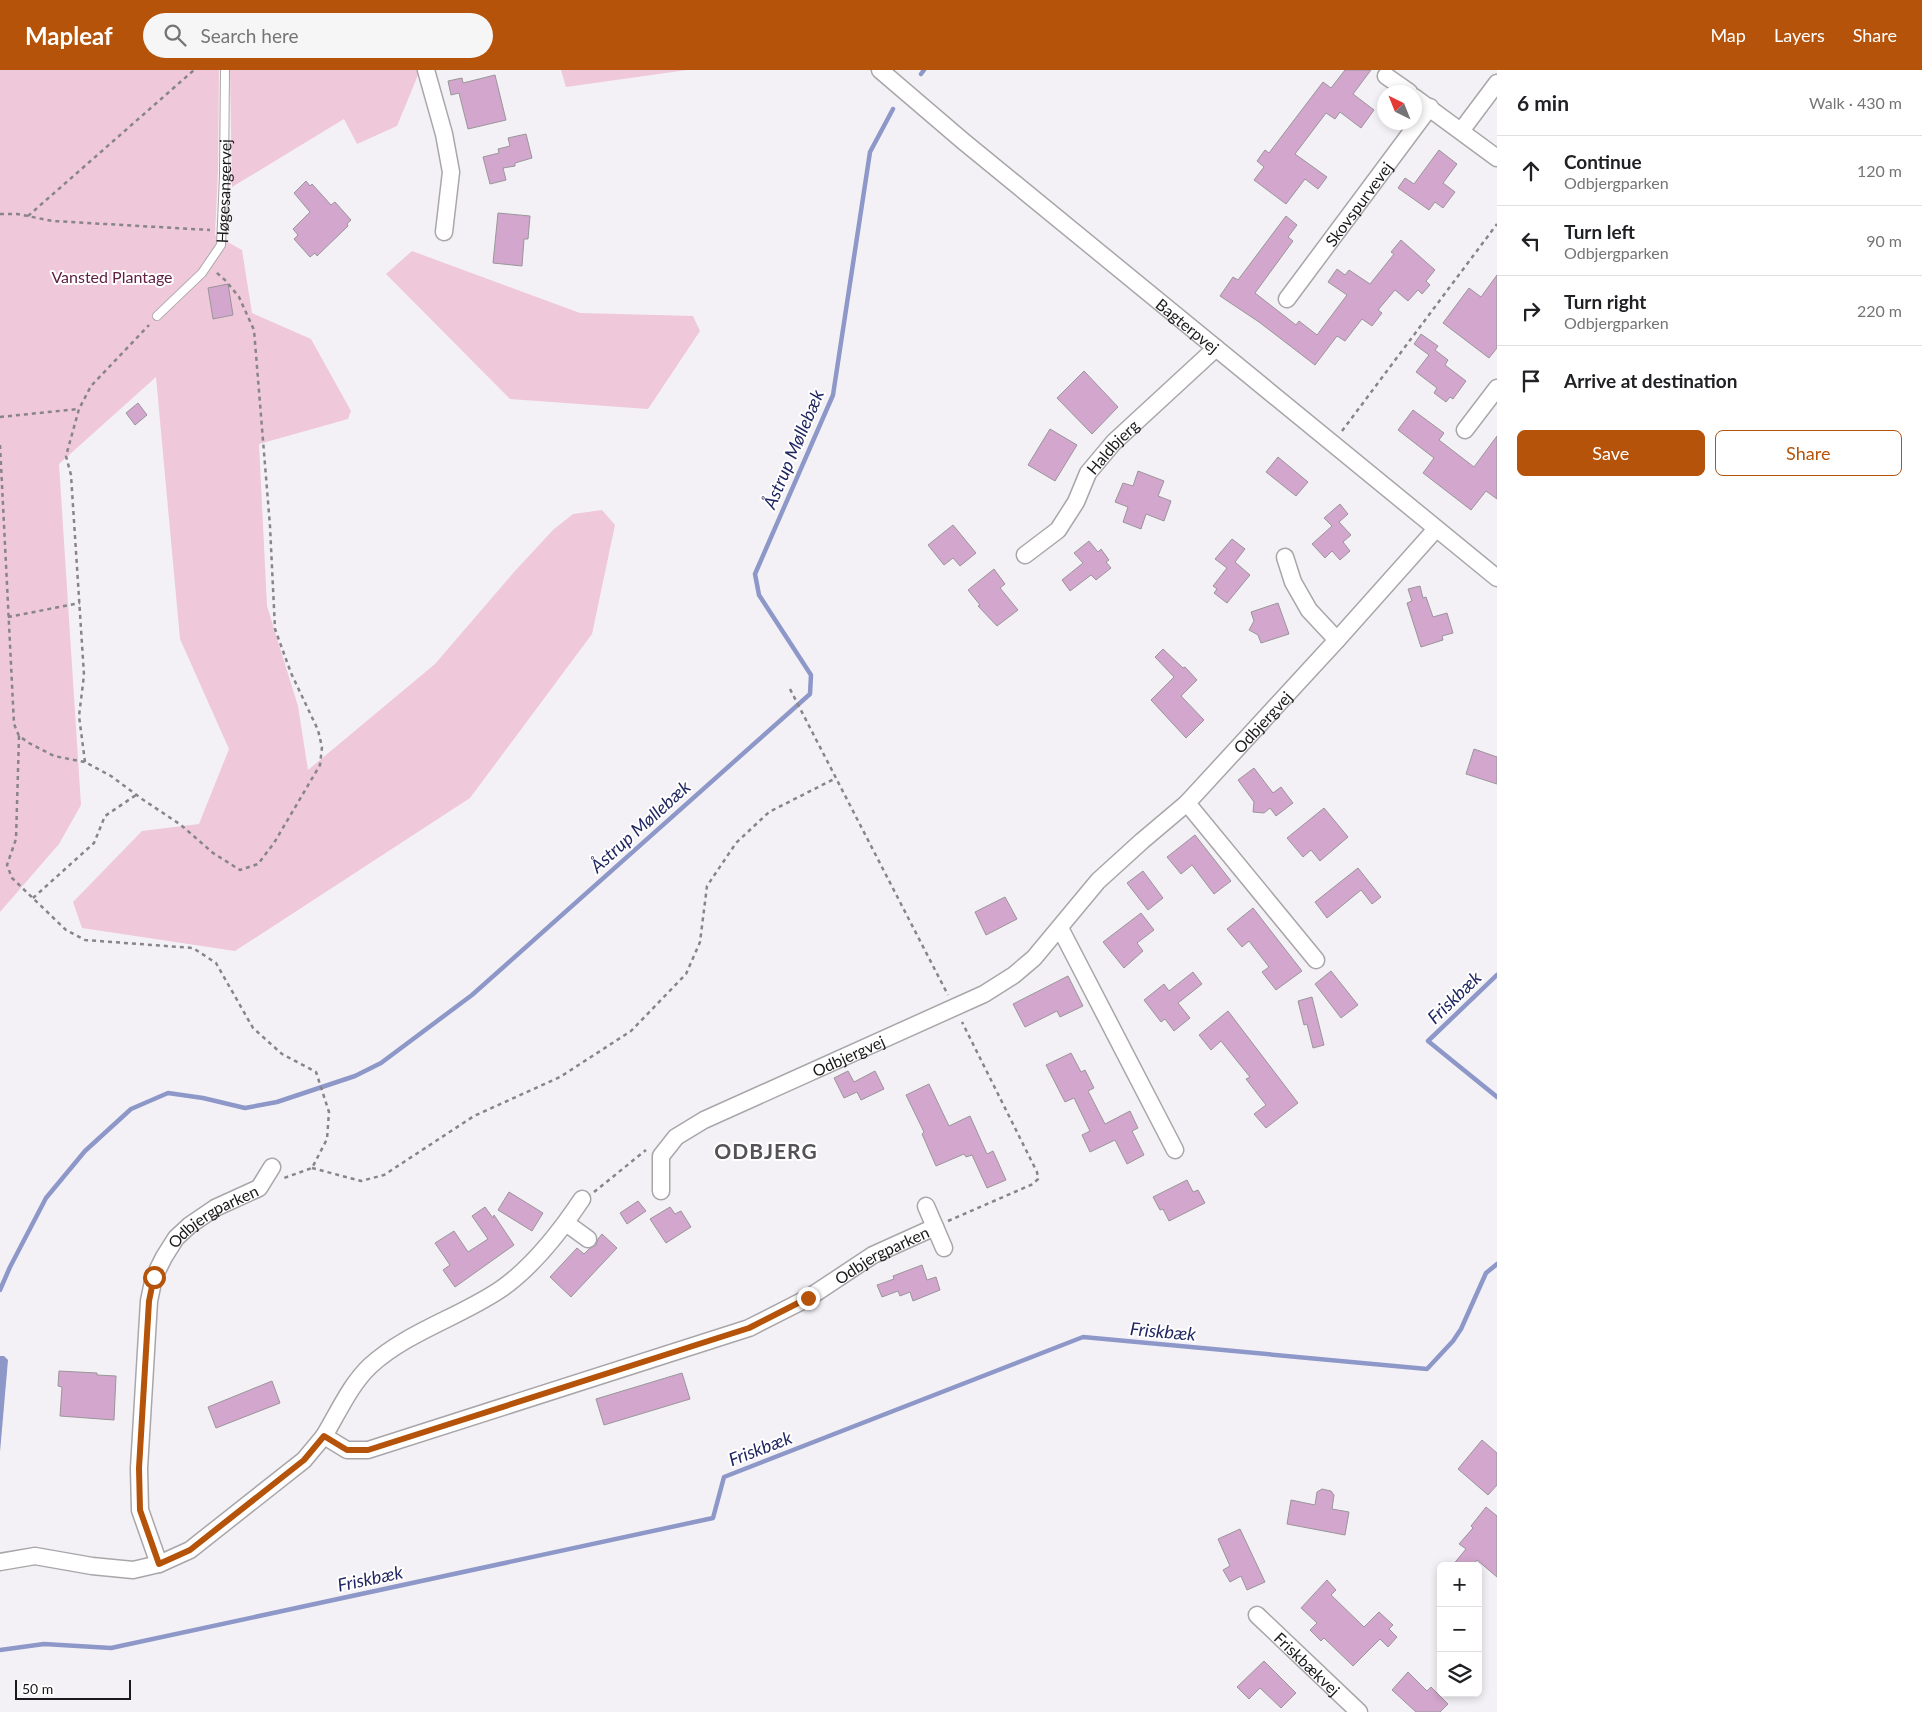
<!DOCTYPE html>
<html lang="en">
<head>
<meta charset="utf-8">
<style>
  body { margin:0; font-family:Lato,sans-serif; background:#f6f6f6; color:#202124 }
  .controls { position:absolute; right:15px; bottom:15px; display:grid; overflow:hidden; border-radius:8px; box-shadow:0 2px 8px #0003 }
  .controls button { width:45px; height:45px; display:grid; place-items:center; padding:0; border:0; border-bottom:1px solid #e0e0e0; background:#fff; color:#202124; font:25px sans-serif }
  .compass { position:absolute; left:1377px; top:15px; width:45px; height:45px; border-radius:50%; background:#fff; box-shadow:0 2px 8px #0003; rotate:317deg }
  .scale { position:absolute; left:15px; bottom:12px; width:116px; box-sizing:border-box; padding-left:5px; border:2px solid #1a191a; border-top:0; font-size:14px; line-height:18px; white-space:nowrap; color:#1a191a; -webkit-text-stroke:4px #fff; paint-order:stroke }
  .stop { position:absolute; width:15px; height:15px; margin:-11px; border:4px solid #b45309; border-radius:50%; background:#fff }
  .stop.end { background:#b45309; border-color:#fff; box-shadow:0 1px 5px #0008 }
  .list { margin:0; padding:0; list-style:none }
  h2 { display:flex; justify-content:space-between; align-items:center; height:65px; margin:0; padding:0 20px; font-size:21px }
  h2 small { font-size:16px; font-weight:400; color:#757577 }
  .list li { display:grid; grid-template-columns:32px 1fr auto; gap:15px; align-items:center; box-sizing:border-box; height:70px; padding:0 20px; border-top:1px solid #e0e0e0 }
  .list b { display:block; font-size:19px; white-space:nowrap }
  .list p { margin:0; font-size:16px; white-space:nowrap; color:#757577 }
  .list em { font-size:16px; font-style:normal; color:#757577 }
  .actions { display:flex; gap:10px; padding:15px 20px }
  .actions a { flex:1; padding:11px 0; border:1px solid #b45309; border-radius:8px; text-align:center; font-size:18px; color:#b45309 }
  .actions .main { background:#b45309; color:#fff }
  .icon { flex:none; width:28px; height:28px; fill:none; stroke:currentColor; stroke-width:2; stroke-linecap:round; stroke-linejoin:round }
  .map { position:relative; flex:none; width:1497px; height:1642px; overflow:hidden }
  header { display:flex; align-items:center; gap:30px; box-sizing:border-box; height:70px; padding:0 25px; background:#b45309; color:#fff }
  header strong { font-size:24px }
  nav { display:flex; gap:28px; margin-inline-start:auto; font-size:18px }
  .search { width:350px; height:45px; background:#f6f6f6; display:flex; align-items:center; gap:12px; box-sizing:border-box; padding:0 18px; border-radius:28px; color:#757577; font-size:19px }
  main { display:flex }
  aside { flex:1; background:#fff }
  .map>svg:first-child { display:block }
</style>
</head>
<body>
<header>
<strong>Mapleaf</strong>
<div class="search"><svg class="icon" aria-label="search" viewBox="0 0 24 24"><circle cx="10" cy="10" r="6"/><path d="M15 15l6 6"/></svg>Search here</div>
<nav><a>Map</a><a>Layers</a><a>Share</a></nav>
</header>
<main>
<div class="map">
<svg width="1497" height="1642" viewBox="0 0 1497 1642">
  <rect width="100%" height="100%" fill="#f4f1f6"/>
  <path fill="#efc8d9" d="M 0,0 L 219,0 L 218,101 L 215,165 L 242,180 L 252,243 L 311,269 L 351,341 L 348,349 L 259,374 L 267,536 L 298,636 L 308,700 L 435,594 L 514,502 L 553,460 L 573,444 L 602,440 L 615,455 L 592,564 L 470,728 L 235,881 L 82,858 L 73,832 L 142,761 L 199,754 L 229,679 L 180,569 L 156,307 L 59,394 L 81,735 L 59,774 L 0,842 Z
    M 418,0 L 418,5 L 397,56 L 357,74 L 344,49 L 232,117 L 230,0 Z
    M 561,0 L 687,0 L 566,17 Z
    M 412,181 L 580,243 L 693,246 L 700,261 L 648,339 L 510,329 L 386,204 Z"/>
  <path fill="#8d98c9" d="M 0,1286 L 4,1286 L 8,1290 L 0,1382 Z"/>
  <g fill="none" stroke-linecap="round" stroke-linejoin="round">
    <path stroke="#8d98c9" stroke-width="4.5" d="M 921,4 L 924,0
      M 1497,905 L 1428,971 L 1497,1027
      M 0,1220 L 10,1197 L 46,1128 L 85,1081 L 131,1039 L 168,1023 L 203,1028 L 245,1038 L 277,1032 L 355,1006 L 381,993 L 472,925 L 810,624 L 811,605 L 759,525 L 755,504 L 833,325 L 870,82 L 893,39
      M 0,1580 L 44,1574 L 111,1578 L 713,1448 L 724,1407 L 1083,1267 L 1427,1299 L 1453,1271 L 1461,1259 L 1486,1203 L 1497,1194"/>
  </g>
  <path fill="#d3a6cd" stroke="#999699" d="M 1345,0 L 1371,0 L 1353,24 L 1374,40 L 1361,58 L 1340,42 L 1335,49 L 1326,43 L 1295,84 L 1327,107 L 1318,119 L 1305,109 L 1286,134 L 1254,110 L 1264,97 L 1257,91 L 1265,80 L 1269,83 L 1323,12 L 1331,18 Z
    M 495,5 L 506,50 L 468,59 L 459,23 L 451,25 L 448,11 L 462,8 L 463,13 Z
    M 526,64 L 532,88 L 515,93 L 515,96 L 503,98 L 506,110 L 490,114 L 483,87 L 499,83 L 498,79 L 510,76 L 508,68 Z
    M 1439,80 L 1457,94 L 1443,113 L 1455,122 L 1443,138 L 1435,132 L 1429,140 L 1398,118 L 1405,108 L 1414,114 Z
    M 306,111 L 310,116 L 312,114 L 331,135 L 335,132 L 351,150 L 347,154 L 348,156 L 317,186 L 315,183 L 310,187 L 294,169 L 298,165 L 293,159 L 310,142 L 294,123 Z
    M 498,143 L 530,146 L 528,169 L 524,169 L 522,196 L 493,193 Z
    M 1286,146 L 1297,155 L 1288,167 L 1293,171 L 1255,223 L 1296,255 L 1299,251 L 1317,265 L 1347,225 L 1328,212 L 1337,199 L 1345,205 L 1349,200 L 1370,214 L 1394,184 L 1391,182 L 1401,170 L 1435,200 L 1426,211 L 1430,215 L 1422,224 L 1418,220 L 1408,231 L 1395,220 L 1378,240 L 1382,243 L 1372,256 L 1362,249 L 1345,271 L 1337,266 L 1315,295 L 1259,252 L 1220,226 L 1233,207 L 1238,210 Z
    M 1497,205 L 1497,278 L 1489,288 L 1443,253 L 1469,218 L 1481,227 Z
    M 228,214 L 233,245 L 213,249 L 208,218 Z
    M 1421,264 L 1438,276 L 1435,280 L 1448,290 L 1445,295 L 1466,311 L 1453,329 L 1450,327 L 1446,332 L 1434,323 L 1437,318 L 1416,302 L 1429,285 L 1414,274 Z
    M 1084,301 L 1118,337 L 1092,364 L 1057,328 Z
    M 138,333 L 147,345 L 135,355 L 126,343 Z
    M 1413,340 L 1444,363 L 1439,370 L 1474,397 L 1497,366 L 1497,429 L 1486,421 L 1471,440 L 1423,403 L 1434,388 L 1398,360 Z
    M 1050,359 L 1077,375 L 1055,411 L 1028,395 Z
    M 1278,387 L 1308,412 L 1296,426 L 1266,402 Z
    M 1138,401 L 1164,411 L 1158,426 L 1171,431 L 1164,451 L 1146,444 L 1141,459 L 1123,452 L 1128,437 L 1115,432 L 1123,413 L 1133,416 Z
    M 1340,434 L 1348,444 L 1339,452 L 1351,465 L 1343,472 L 1350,481 L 1340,490 L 1332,481 L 1325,488 L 1312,474 L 1332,456 L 1324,448 Z
    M 953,455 L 976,483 L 960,496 L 953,488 L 944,495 L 928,475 Z
    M 1232,469 L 1245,479 L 1235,492 L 1250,505 L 1227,533 L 1214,523 L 1217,519 L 1213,516 L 1227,498 L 1215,489 Z
    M 1089,471 L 1098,482 L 1101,479 L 1109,490 L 1106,492 L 1111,498 L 1096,510 L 1091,505 L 1070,521 L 1062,510 L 1083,493 L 1074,483 Z
    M 994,499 L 1005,514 L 1000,518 L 1018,540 L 997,556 L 978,536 L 980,535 L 968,520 Z
    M 1420,516 L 1423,528 L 1426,527 L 1433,547 L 1447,543 L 1453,563 L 1442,566 L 1443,570 L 1421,577 L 1407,533 L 1412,531 L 1408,519 Z
    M 1278,533 L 1289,564 L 1261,573 L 1258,565 L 1249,560 L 1254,551 L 1251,542 Z
    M 1163,579 L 1183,598 L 1185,597 L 1197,610 L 1181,626 L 1204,650 L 1186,668 L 1151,630 L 1174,607 L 1155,587 Z
    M 1474,679 L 1497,687 L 1497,714 L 1466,704 Z
    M 1254,698 L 1273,723 L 1281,717 L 1293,733 L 1276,746 L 1270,738 L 1264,743 L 1253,742 L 1254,732 L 1238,710 Z
    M 1324,738 L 1348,767 L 1320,791 L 1311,780 L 1303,787 L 1287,768 Z
    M 1195,765 L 1231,811 L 1214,824 L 1192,795 L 1181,804 L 1167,787 Z
    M 1358,798 L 1381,827 L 1372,834 L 1361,820 L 1327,848 L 1315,832 Z
    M 1143,801 L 1163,828 L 1148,840 L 1127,813 Z
    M 1005,827 L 1017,849 L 986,865 L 975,842 Z
    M 1253,838 L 1302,901 L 1276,920 L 1262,902 L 1269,897 L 1249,871 L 1242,877 L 1227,859 Z
    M 1141,843 L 1154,860 L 1137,873 L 1143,881 L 1124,898 L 1103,872 Z
    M 1331,901 L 1358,935 L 1341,948 L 1315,914 Z
    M 1193,902 L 1202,914 L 1178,933 L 1190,948 L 1174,961 L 1165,949 L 1161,952 L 1144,930 L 1164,914 L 1169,921 Z
    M 1068,906 L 1083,936 L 1060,947 L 1057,941 L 1025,957 L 1013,934 Z
    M 1312,927 L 1324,975 L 1313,978 L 1307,954 L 1304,955 L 1298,931 Z
    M 1228,941 L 1298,1033 L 1266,1058 L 1254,1044 L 1266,1035 L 1246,1009 L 1250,1007 L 1221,971 L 1211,980 L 1199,965 Z
    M 1071,983 L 1081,1002 L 1085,1000 L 1094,1018 L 1088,1021 L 1105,1054 L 1130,1041 L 1138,1058 L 1132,1061 L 1144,1085 L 1127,1094 L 1115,1070 L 1090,1082 L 1082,1065 L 1090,1061 L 1074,1028 L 1065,1032 L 1046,995 Z
    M 848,1001 L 854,1012 L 875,1001 L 884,1019 L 861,1030 L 857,1022 L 844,1028 L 834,1008 Z
    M 929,1014 L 949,1056 L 970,1046 L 987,1084 L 993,1081 L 1006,1110 L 987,1118 L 972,1085 L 966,1087 L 964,1084 L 936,1096 L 922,1064 L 924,1062 L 906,1025 Z
    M 1187,1110 L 1193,1122 L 1198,1120 L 1205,1133 L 1169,1151 L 1163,1139 L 1160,1140 L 1153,1127 Z
    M 509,1122 L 543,1143 L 532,1161 L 498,1140 Z
    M 638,1131 L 646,1141 L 627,1154 L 620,1143 Z
    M 485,1137 L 493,1148 L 494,1145 L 514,1175 L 455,1217 L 443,1200 L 450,1195 L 435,1173 L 454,1161 L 468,1182 L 488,1169 L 472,1146 Z
    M 670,1137 L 675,1144 L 681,1141 L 691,1157 L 666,1173 L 650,1149 Z
    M 602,1164 L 617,1178 L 571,1227 L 550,1207 L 577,1178 L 584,1184 L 589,1179 L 596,1175 L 598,1169 Z
    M 922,1195 L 927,1210 L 936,1207 L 940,1220 L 913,1231 L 910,1222 L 900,1226 L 898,1221 L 882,1227 L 877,1215 L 894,1209 L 893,1206 Z
    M 59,1301 L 97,1303 L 97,1305 L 116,1306 L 114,1350 L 60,1346 L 62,1317 L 58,1316 Z
    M 682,1303 L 690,1329 L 604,1355 L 596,1329 Z
    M 272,1311 L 280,1333 L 216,1358 L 208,1337 Z
    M 1482,1370 L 1497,1383 L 1497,1415 L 1488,1425 L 1458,1399 Z
    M 1322,1419 L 1331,1421 L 1334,1425 L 1332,1439 L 1349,1442 L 1345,1465 L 1287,1454 L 1291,1430 L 1315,1435 L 1317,1422 Z
    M 1486,1437 L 1497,1446 L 1497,1507 L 1477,1490 L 1472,1496 L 1452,1496 L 1466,1479 L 1459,1474 L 1473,1458 L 1471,1456 Z
    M 1240,1459 L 1265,1512 L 1247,1520 L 1241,1506 L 1230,1512 L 1223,1500 L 1230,1496 L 1218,1469 Z
    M 1327,1510 L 1336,1520 L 1331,1525 L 1364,1557 L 1379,1542 L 1393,1555 L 1389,1559 L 1397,1567 L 1388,1577 L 1380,1569 L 1353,1596 L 1324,1568 L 1321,1571 L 1310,1560 L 1317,1553 L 1301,1538 Z
    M 1264,1591 L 1296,1623 L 1281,1638 L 1260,1618 L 1249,1629 L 1237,1617 Z
    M 1408,1602 L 1427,1621 L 1431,1617 L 1448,1634 L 1440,1642 L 1416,1642 L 1392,1620 Z"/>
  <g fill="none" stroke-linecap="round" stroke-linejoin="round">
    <defs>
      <g id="lane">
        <path id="s1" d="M 157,246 L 202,203 L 221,175 L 224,106 L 225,0"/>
      </g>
      <g id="street">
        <path d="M 426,0 L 444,64 L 451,102 L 444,162"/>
        <path id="s2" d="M 880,0 L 963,71 L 1497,508"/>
        <path d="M 1386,6 L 1409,22"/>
        <path d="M 1414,27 L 1497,88"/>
        <path d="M 1461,61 L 1497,13"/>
        <path id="s3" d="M 1287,229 L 1430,37"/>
        <path d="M 1465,360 L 1497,318"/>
        <path id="s4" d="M 1025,485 L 1058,460 L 1076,432 L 1088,403 L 1114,372 L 1216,278"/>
        <path d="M 1285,487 L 1293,512 L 1309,540 L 1337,570"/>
        <path d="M 1187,733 L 1316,890"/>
        <path d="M 1060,858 L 1175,1080"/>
        <path id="s5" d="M 661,1121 L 661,1086 L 676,1067 L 704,1050 L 984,924 L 1014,905 L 1034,888 L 1098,811 L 1142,771 L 1187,733 L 1337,570 L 1436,459"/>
        <path id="s6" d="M 582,1129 C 560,1162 534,1196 501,1219 C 460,1247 407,1262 370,1296 C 350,1315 338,1343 324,1366 L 347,1380 L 368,1380 L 749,1258 L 808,1228 L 873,1185 L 935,1157"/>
        <path d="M 926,1136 L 944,1178"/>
        <path d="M 566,1153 L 588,1169"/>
        <path d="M 0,1492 L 35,1486 L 92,1496 L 133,1500 L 159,1494 L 190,1480 L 304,1390 L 324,1366"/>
        <path id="s7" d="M 159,1494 L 140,1440 L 139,1398 L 149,1231 L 154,1207 L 164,1187 L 176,1168 L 190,1155 L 215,1138 L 259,1118 L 272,1097"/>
        <path id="s8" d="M 1257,1545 L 1359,1642"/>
      </g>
    </defs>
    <use href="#lane" stroke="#a9a6aa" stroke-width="10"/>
    <use href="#street" stroke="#a9a6aa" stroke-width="19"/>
    <path stroke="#878588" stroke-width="2.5" stroke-dasharray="4 4" stroke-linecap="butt" d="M 0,144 L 17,144 L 53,151 L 210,160
      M 28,146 L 194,0
      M 0,347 L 78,339
      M 1342,361 L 1497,154
      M 0,375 L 14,654 L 19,666 L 29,673 L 54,686 L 85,692 L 111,706 L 142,729 L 181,755 L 213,783 L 240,800 L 258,794 L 274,773 L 320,695 L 322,677 L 318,660 L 291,603 L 275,559 L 270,456 L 254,260 L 239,227 L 226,211 L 216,202
      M 8,547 L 80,533
      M 790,619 L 948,925
      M 19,666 L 16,769 L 7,795 L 12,808 L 66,860 L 85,870 L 193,878 L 216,893 L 253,958 L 282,984 L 316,1002 L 329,1042 L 327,1069 L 312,1098 L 284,1108
      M 85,692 L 79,646 L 84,605 L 71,405 L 66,386 L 79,339 L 91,316 L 149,255
      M 33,828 L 94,773 L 105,746 L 136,725
      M 312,1098 L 361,1111 L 384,1105 L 474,1046 L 560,1007 L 631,961 L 686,904 L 700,872 L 707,816 L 736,773 L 769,742 L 836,708
      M 594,1122 L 646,1080
      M 948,1151 L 1033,1114 L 1038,1109 L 1037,1102 L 962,952"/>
    <use href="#lane" stroke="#fff" stroke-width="8"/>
    <use href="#street" stroke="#fff" stroke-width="16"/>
  </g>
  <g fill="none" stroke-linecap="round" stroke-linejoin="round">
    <path stroke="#b45309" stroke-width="6" d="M 154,1207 L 149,1231 L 139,1398 L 140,1440 L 159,1494 L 190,1480 L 304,1390 L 324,1366 L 347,1380 L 368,1380 L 749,1258 L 808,1228"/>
  </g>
  <g text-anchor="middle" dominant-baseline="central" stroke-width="4" stroke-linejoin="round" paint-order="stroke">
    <g font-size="16" fill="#1a191a" stroke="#fff">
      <text stroke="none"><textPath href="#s1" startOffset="150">Høgesangervej</textPath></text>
      <text stroke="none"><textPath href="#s3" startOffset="119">Skovspurvevej</textPath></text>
      <text stroke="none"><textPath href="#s2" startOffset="400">Bagterpvej</textPath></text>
      <text stroke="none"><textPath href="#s4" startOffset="142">Haldbjerg</textPath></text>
      <text stroke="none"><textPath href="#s5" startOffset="790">Odbjergvej</textPath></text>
      <text stroke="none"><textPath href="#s5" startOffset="250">Odbjergvej</textPath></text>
      <text stroke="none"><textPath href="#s7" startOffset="379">Odbjergparken</textPath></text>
      <text stroke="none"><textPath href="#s6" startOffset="958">Odbjergparken</textPath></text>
      <text stroke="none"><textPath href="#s8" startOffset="70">Friskbækvej</textPath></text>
    </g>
    <g font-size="16" fill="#612044" stroke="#fff">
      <text x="112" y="206">Vansted Plantage</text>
    </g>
    <g font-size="18" font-style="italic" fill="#202661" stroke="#fff">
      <text transform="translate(793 379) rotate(-67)">Åstrup Møllebæk</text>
      <text transform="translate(640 756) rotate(-42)">Åstrup Møllebæk</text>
      <text transform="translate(1454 927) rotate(-44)">Friskbæk</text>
      <text transform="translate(1163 1261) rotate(5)">Friskbæk</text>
      <text transform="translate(760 1378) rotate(-21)">Friskbæk</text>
      <text transform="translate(370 1508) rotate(-12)">Friskbæk</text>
    </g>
    <g font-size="21" font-weight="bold" letter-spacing="1" fill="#545256" stroke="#fff">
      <text x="766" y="1080">ODBJERG</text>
    </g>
  </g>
</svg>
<div class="controls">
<button>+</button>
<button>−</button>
<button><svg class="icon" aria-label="layers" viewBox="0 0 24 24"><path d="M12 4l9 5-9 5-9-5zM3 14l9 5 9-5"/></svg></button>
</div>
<svg class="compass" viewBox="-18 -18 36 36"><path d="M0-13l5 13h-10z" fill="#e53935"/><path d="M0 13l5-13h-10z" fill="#757577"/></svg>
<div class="scale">50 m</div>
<div class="stop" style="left:154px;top:1207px"></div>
<div class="stop end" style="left:808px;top:1228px"></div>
</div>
<aside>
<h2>6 min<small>Walk · 430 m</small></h2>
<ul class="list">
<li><svg class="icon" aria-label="ahead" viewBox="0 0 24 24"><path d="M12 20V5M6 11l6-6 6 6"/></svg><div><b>Continue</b><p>Odbjergparken</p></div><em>120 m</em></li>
<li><svg class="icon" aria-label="left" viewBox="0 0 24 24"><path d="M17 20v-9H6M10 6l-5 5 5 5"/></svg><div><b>Turn left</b><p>Odbjergparken</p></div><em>90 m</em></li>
<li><svg class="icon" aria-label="right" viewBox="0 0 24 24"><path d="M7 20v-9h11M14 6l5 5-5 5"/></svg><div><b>Turn right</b><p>Odbjergparken</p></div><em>220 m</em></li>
<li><svg class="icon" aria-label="arrive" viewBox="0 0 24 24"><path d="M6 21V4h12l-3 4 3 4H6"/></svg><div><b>Arrive at destination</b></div></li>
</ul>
<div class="actions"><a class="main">Save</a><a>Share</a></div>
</aside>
</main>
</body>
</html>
